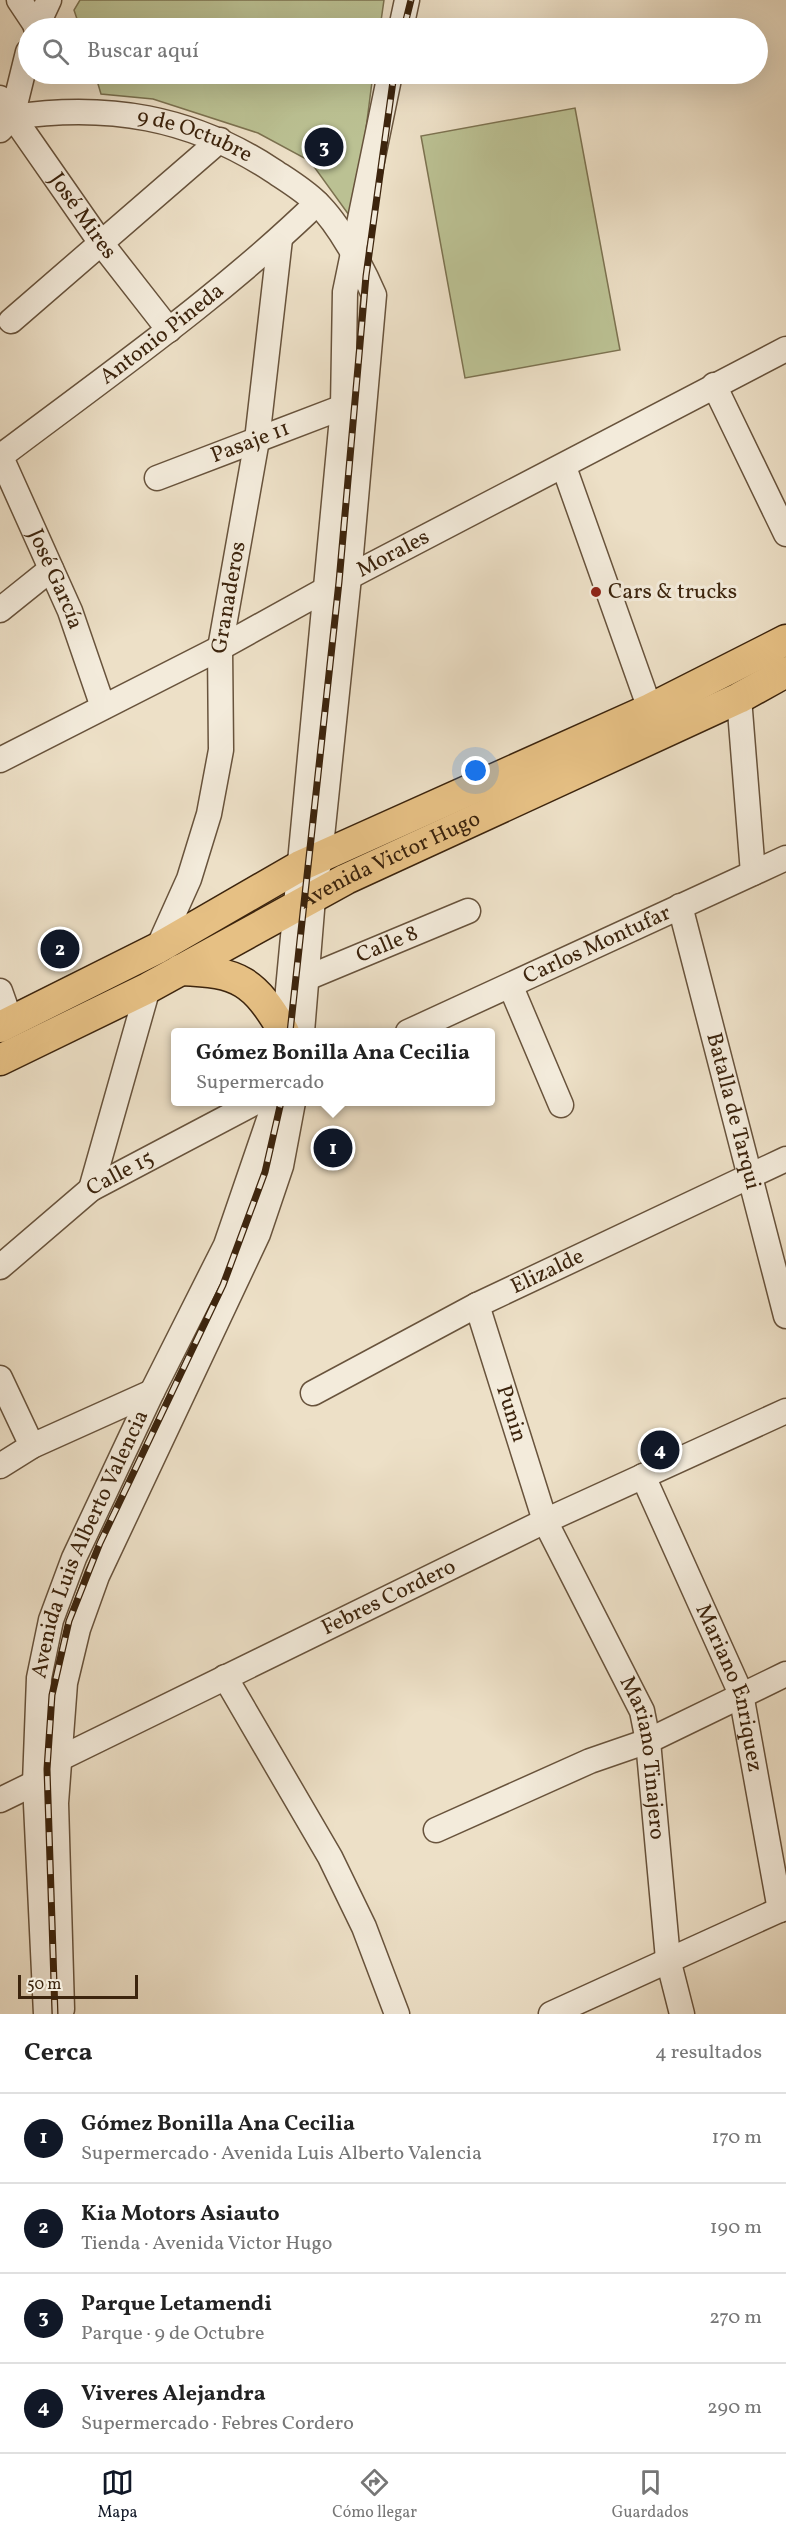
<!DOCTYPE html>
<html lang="es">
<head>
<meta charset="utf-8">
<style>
  body { margin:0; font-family:Vollkorn,serif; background:#f6f6f6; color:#222 }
  .scale { position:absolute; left:18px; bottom:15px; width:120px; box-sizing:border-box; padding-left:6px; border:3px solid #3c240d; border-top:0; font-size:16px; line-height:21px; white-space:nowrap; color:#3c240d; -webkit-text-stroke:4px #f3ebdb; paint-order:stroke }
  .you { position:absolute; left:476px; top:771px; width:21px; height:21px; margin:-15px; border:4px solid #fff; border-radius:50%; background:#1a73e8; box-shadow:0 0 0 9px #1a73e833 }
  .badge { display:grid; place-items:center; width:39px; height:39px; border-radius:50%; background:#111827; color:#fff; font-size:20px; font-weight:700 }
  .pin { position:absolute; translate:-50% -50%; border:3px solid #fff; box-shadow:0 2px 6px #0006 }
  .popup { position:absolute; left:171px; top:1028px; width:324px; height:78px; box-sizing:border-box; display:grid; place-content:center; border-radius:6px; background:#fff; filter:drop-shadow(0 2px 4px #0005); font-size:20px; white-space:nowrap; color:#767676 }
  .popup b { font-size:22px; color:#222 }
  .popup::after { content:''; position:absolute; left:50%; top:100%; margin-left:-12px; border:12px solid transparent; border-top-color:#fff }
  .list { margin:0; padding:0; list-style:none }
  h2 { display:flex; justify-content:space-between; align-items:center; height:78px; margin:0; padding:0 24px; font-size:26px }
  h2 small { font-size:20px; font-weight:400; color:#767676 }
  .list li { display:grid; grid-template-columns:39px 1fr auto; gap:18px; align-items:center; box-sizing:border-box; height:90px; padding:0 24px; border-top:2px solid #e0e0e0 }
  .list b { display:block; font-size:22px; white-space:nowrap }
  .list p { margin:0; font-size:20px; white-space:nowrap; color:#767676 }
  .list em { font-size:20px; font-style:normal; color:#767676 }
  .icon { flex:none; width:33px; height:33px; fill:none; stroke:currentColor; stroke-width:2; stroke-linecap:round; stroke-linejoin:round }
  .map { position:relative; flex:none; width:786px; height:2014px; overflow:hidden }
  .search { position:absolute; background:#fff; box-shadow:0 6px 24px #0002; left:18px; right:18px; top:18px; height:66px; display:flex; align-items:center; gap:15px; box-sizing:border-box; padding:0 21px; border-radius:33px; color:#767676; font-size:22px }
  .sheet { height:438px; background:#fff }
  nav { display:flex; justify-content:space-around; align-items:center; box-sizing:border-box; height:84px; border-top:2px solid #e0e0e0; background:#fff; font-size:16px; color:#767676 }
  nav a { display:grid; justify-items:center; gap:3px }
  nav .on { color:#111827 }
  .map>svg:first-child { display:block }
</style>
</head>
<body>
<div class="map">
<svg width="786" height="2014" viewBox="0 0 786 2014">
  <rect width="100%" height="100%" fill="#ede0c7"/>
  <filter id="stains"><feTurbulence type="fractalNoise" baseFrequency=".00333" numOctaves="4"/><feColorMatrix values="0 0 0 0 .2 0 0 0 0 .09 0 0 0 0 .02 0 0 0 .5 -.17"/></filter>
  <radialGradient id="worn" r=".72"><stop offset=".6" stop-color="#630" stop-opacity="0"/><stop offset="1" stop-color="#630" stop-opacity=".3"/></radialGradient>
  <path fill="#bbc193" stroke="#7c7250" stroke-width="1.5" d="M 80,0 L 384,0 L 380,28 L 80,28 L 74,10 Z
    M 95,74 L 373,74 L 354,222 L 310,161 L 258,133 L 153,99 L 101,94 Z
    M 575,108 L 620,350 L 465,378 L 421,136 Z"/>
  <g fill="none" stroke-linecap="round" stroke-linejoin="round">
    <defs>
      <g id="minor">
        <path d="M 19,0 L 37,27"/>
        <path d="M 36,28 L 49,0"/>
        <path d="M 401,28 L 407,0"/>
        <path id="s1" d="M 0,98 L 101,243 L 169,330"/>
        <path d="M 12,117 L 28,52"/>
        <path id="s2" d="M 0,130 L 12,117 C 108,103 191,117 272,170 C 287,180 304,190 317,203 C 339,224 362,267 374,295 L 349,577 L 320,856 L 313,898 L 302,1032"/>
        <path d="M 11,321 L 220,140"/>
        <path d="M 714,385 L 786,534"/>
        <path id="s3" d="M 0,455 L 70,611 L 103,707"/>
        <path id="s4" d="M 1,456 C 108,375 220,297 317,203"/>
        <path d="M 564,467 L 650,709"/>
        <path id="s5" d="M 157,478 L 343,407"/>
        <path d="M 0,610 L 51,569"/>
        <path d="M 739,698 L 753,873"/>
        <path id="s6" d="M 0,760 L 220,648 L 339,582 L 786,349"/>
        <path id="s7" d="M 680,906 L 786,1316"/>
        <path id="s8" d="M 158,948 L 189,879 L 209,814 L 221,750 L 220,648 L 257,440 L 280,239"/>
        <path id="s9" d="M 307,978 L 468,911"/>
        <path d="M 511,987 L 561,1105"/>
        <path d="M 0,991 L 11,1022"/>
        <path d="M 284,1032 L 343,407 L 345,292 L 390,74"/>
        <path id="s10" d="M 408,1032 L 786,858"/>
        <path d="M 91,1189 L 148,988"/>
        <path id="s11" d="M 0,1267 L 91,1189 L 256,1102"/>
        <path id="s12" d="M 477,1305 L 545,1521 L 642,1711 L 648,1741 L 668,1959 L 682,2014"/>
        <path d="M 0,1378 L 32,1446"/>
        <path id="s13" d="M 313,1393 L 477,1305 L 786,1159"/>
        <path d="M 0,1466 L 32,1446 L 152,1392"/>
        <path id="s14" d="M 643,1476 L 741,1694 L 780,1910"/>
        <path d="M 225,1677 L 330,1857 L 364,1927 L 397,2014"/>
        <path id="s15" d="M 0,1800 L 35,1783 L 59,1759 L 545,1521 L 786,1411"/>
        <path d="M 436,1830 L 590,1761 L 648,1741 L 786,1674"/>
        <path d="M 62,2009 L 56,1803 L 65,1683 L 78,1629 L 97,1576 L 258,1234 L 281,1166 L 293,1102"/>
        <path id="s16" d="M 46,2014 L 35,1783 L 39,1678 L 51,1620 L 74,1558 L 152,1392 L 226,1245 L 275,1102"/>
        <path d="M 551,2014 L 786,1907"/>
      </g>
      <g id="major">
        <path d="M 180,970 C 240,972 254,981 284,1032"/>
        <path d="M 0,1027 L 158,948 L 300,866 L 650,709 L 786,640"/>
        <path id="s17" d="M 0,1060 L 148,988 L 346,879 L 739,698 L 786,672"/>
      </g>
    </defs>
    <use href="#minor" stroke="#68533c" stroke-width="27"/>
    <use href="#major" stroke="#3c240d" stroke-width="33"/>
    <use href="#minor" stroke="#f3ebdb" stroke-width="24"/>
    <use href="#major" stroke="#e6c084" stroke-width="30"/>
    <defs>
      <path id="rail" d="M 404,28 L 411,0
        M 290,1032 L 339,582 L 366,276 L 394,74
        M 55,2014 L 47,1769 L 52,1695 L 69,1621 L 100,1543 L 223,1285 L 265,1172 L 281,1102"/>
    </defs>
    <use href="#rail" stroke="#3c240d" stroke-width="7"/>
    <use href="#rail" stroke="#f3ebdb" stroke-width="4.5" stroke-dasharray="14" stroke-linecap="butt"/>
  </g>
  <circle fill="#8f2418" stroke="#f3ebdb" stroke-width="2" cx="596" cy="592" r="6"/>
  <g text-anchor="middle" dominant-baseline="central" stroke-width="6" stroke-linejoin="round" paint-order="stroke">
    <g font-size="22" fill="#3c240d" stroke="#f3ebdb">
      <text stroke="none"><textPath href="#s2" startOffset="204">9 de Octubre</textPath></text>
      <text stroke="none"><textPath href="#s1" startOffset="144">José Mires</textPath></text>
      <text stroke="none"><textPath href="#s4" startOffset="202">Antonio Pineda</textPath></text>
      <text stroke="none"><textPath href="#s5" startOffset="100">Pasaje 11</textPath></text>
      <text stroke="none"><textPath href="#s6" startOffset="444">Morales</textPath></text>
      <text stroke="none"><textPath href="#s3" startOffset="136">José García</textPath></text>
      <text stroke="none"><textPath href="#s8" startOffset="362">Granaderos</textPath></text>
      <text stroke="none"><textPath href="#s17" startOffset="438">Avenida Victor Hugo</textPath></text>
      <text stroke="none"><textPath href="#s9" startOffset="87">Calle 8</textPath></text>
      <text stroke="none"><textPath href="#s10" startOffset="208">Carlos Montufar</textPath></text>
      <text stroke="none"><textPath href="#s7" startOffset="212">Batalla de Tarqui</textPath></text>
      <text stroke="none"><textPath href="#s11" startOffset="153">Calle 15</textPath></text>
      <text stroke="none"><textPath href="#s13" startOffset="264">Elizalde</textPath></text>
      <text stroke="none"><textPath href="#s12" startOffset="114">Punin</textPath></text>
      <text stroke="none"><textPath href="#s16" startOffset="480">Avenida Luis Alberto Valencia</textPath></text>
      <text stroke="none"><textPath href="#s15" startOffset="440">Febres Cordero</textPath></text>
      <text stroke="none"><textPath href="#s14" startOffset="230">Mariano Enriquez</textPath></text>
      <text stroke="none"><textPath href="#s12" startOffset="486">Mariano Tinajero</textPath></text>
    </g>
    <g font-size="22" fill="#3c240d" stroke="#f3ebdb" text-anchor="start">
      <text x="608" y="592">Cars &amp; trucks</text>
    </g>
  </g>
  <rect width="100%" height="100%" filter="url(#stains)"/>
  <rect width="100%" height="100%" fill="url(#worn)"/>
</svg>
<div class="scale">50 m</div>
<div class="you"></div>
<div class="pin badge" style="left:333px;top:1148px">1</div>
<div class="popup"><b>Gómez Bonilla Ana Cecilia</b>Supermercado</div>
<div class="pin badge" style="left:60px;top:949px">2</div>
<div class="pin badge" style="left:324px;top:147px">3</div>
<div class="pin badge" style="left:660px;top:1450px">4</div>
<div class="search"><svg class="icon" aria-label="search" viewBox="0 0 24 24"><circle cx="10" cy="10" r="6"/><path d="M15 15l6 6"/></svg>Buscar aquí</div>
</div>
<section class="sheet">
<h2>Cerca<small>4 resultados</small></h2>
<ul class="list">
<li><span class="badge">1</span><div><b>Gómez Bonilla Ana Cecilia</b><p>Supermercado · Avenida Luis Alberto Valencia</p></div><em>170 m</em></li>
<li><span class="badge">2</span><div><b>Kia Motors Asiauto</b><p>Tienda · Avenida Victor Hugo</p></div><em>190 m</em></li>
<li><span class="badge">3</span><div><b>Parque Letamendi</b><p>Parque · 9 de Octubre</p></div><em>270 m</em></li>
<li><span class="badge">4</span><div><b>Viveres Alejandra</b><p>Supermercado · Febres Cordero</p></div><em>290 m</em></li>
</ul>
</section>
<nav>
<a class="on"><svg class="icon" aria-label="map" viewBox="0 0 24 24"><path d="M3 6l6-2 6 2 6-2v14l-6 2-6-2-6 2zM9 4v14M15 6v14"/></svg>Mapa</a>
<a><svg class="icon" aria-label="directions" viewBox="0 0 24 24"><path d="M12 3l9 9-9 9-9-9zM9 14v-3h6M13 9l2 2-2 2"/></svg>Cómo llegar</a>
<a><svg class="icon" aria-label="saved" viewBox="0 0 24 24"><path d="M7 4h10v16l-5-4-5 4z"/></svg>Guardados</a>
</nav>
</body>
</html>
